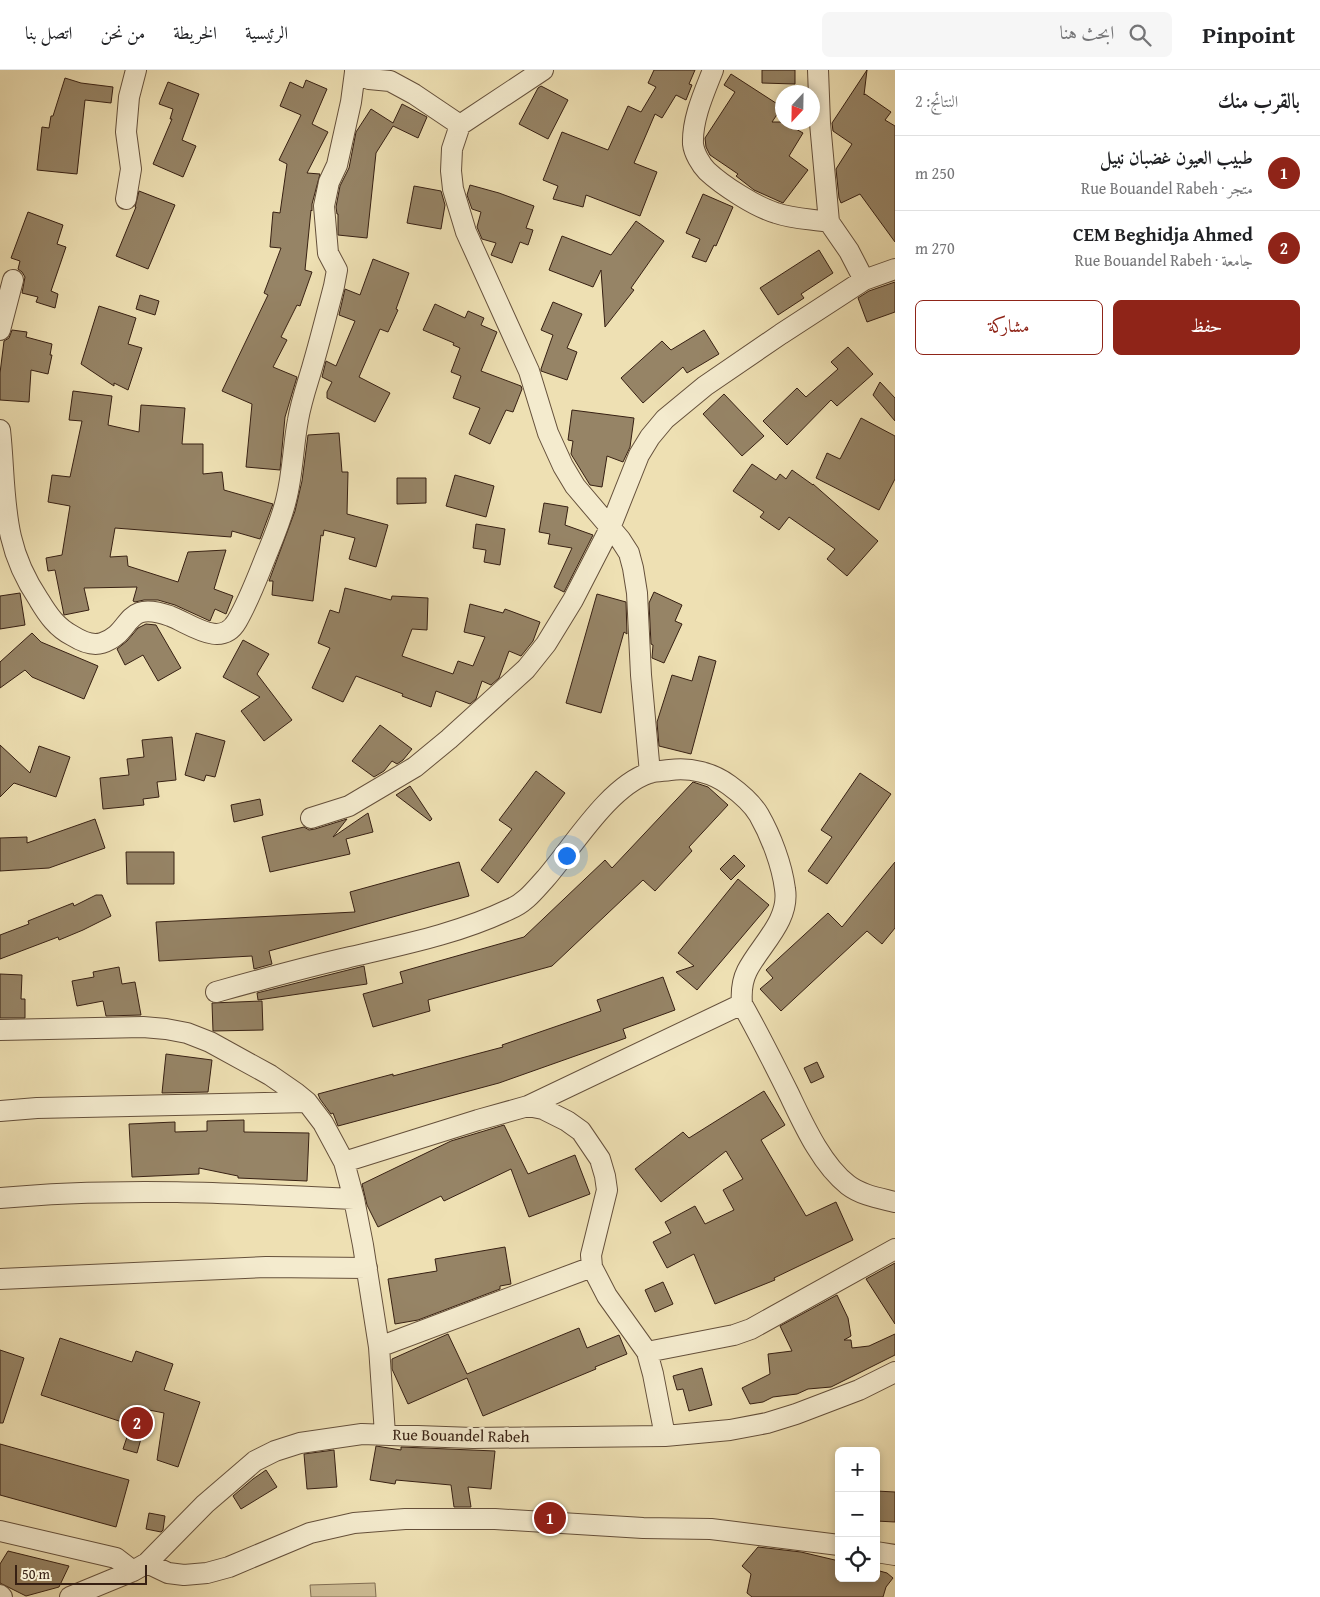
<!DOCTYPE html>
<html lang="ar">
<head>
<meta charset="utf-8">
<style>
  body { margin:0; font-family:"Gentium Book Plus",Amiri,serif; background:#f6f6f6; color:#202124; direction:rtl }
  .controls { position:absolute; right:15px; bottom:15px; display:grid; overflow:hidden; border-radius:8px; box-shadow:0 2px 8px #0003 }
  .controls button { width:45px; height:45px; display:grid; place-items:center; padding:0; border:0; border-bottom:1px solid #e0e0e0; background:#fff; color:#202124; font:25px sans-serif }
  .compass { position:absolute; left:775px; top:15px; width:45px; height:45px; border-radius:50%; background:#fff; box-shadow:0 2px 8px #0003; rotate:202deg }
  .scale { position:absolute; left:15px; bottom:12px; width:132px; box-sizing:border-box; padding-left:5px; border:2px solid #372013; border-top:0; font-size:14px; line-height:18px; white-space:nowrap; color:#372013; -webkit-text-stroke:4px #f4ebce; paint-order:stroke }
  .you { position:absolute; left:566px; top:785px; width:18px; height:18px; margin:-12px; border:4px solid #fff; border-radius:50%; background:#1a73e8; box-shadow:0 0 0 8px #1a73e833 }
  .badge { display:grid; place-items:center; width:32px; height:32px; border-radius:50%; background:#8f2418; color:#fff; font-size:16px; font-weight:700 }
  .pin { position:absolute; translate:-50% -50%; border:2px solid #fff; box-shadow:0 1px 5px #0006 }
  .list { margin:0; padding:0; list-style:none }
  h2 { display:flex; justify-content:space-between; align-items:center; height:65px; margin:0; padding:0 20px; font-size:21px }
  h2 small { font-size:16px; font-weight:400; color:#757577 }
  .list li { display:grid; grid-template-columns:32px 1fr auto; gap:15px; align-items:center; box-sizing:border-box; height:75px; padding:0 20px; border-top:1px solid #e0e0e0 }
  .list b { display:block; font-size:19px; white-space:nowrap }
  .list p { margin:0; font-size:16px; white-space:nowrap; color:#757577 }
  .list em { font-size:16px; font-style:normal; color:#757577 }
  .actions { display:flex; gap:10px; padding:15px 20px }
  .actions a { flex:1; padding:11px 0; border:1px solid #8f2418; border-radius:8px; text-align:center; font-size:18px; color:#8f2418 }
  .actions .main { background:#8f2418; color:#fff }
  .icon { flex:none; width:28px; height:28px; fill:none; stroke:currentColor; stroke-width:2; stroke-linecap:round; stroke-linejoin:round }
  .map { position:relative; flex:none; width:895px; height:1527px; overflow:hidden; direction:ltr }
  header { display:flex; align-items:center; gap:30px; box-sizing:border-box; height:70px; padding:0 25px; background:#fff; border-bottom:1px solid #e0e0e0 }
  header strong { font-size:24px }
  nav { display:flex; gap:28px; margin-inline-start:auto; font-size:18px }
  .search { width:350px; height:45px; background:#f6f6f6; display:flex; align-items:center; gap:12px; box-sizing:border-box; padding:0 18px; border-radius:8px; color:#757577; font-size:19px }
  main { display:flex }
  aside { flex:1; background:#fff }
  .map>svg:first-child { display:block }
</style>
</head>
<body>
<header>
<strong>Pinpoint</strong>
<div class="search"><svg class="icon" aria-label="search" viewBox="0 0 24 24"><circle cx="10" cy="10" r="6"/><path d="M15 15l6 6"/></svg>ابحث هنا</div>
<nav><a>الرئيسية</a><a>الخريطة</a><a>من نحن</a><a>اتصل بنا</a></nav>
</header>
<main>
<aside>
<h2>بالقرب منك<small>النتائج: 2</small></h2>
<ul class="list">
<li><span class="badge">1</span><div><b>طبيب العيون غضبان نبيل</b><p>متجر · Rue Bouandel Rabeh</p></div><em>250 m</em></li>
<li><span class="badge">2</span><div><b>CEM Beghidja Ahmed</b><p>جامعة · Rue Bouandel Rabeh</p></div><em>270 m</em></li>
</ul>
<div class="actions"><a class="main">حفظ</a><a>مشاركة</a></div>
</aside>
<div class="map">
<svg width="895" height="1527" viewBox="0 0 895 1527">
  <rect width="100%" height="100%" fill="#eee0b3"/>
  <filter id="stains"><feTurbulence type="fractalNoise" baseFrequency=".004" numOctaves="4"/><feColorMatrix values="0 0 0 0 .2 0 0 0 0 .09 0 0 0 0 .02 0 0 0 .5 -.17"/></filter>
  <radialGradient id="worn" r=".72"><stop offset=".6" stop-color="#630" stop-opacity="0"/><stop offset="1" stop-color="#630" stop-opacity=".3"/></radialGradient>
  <path fill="#cfbf98" stroke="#837056" d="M 375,1513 L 376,1527 L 311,1527 L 310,1515 Z"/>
  <path fill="#968466" stroke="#372013" d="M 654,0 L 695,0 L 689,14 L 692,15 L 686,30 L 676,25 L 662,48 L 655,44 L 634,93 L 657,102 L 640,146 L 586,125 L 583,137 L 553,129 L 558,116 L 543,110 L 562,62 L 608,80 L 628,36 L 641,42 L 656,17 L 648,13 Z
    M 762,0 L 795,0 L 795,14 L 762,13 Z
    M 867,0 L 864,25 L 865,24 L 891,42 L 885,50 L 895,56 L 895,172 L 860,124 L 841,133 L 839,128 L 836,99 L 852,74 L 833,61 L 832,53 Z
    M 731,4 L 782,37 L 772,52 L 797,52 L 794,58 L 803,63 L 789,86 L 808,100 L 783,133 L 754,120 L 736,106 L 738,104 L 710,85 L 706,77 L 705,68 L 735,22 L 724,15 Z
    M 65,8 L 81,13 L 113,17 L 111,33 L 85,30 L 77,104 L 37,100 L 42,57 L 49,58 L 51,46 L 53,46 Z
    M 306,10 L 327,19 L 312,54 L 328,62 L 307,103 L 320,104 L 312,134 L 312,141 L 311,140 L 305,200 L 312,202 L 300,236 L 297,235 L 281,267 L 287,270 L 273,297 L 297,307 L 285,347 L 280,400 L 246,397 L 252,334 L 222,321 L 268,225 L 264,223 L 281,178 L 270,177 L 273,142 L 280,143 L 287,94 L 279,90 L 301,45 L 280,36 L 290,12 L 303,18 Z
    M 168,12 L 199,24 L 182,70 L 196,76 L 183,107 L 153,94 L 172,49 L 170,49 L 173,39 L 159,34 Z
    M 541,16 L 568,30 L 548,69 L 519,54 L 538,18 Z
    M 402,34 L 427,47 L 418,68 L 393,56 L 376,83 L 367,168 L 338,165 L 338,144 L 337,144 L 336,137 L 340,116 L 349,98 L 356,62 L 371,39 L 393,53 Z
    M 470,115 L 499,123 L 534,136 L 526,158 L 533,160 L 528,175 L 520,172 L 512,193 L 491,185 L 496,173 L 482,169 L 477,157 L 481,142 L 472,139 L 467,125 Z
    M 414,116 L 441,121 L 445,135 L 441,159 L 407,153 Z
    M 139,121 L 175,135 L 148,199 L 116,186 L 136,137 L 135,137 Z
    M 703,124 L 733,137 L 716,176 L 714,175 L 706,192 L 692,187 L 700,169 L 686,163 Z
    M 28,142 L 63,155 L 57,174 L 66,177 L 51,221 L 58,224 L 55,238 L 36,232 L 38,227 L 22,223 L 25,207 L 22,202 L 18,199 L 20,191 L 11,188 Z
    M 636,151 L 664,171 L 631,218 L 634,220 L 605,257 L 601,200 L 593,217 L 549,200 L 562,166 L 611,185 Z
    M 819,180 L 833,203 L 801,224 L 804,228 L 778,245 L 760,218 Z
    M 373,189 L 409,203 L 396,239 L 398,240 L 388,262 L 380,259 L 359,307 L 390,323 L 375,352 L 327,328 L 327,322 L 332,312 L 322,307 L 326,291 L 336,296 L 355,251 L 339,245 L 345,219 L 360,225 Z
    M 895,212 L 895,242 L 867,252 L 858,228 L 869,221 Z
    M 140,225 L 159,231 L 155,245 L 136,239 Z
    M 553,232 L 582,244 L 567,278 L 577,282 L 567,310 L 541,301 L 541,299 L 553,265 L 541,260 Z
    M 435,234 L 465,248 L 468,241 L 484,248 L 481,255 L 497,262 L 481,301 L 521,316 L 522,319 L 513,342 L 506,340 L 490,374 L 469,364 L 480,338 L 453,328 L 461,306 L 451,302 L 460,278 L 453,275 L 454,273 L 423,260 Z
    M 99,236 L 136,248 L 128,274 L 142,278 L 128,320 L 114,313 L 114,316 L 81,294 Z
    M 12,260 L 27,262 L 26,267 L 52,274 L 50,285 L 52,285 L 48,304 L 31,300 L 29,332 L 0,330 L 0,303 L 4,271 L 9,268 Z
    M 704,260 L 719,284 L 687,303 L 683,297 L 643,333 L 621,308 L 662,271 L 671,280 Z
    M 848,277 L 873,304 L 837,336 L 831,330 L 787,375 L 763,351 L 797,318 L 806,327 L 838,299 L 831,292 Z
    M 880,312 L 895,328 L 895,351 L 873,325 Z
    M 73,321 L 112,326 L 108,355 L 139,362 L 141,335 L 185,338 L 182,374 L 203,374 L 203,404 L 222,402 L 224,420 L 273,434 L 260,469 L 232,461 L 231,467 L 115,458 L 110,487 L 127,486 L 128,496 L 178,512 L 188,482 L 226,480 L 214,519 L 233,526 L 226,544 L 215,539 L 210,551 L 175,535 L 158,530 L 144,530 L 135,532 L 133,531 L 137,517 L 84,518 L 89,540 L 64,545 L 55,500 L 48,501 L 46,488 L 62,485 L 70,436 L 48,432 L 52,405 L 70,407 L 82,351 L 69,350 Z
    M 724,324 L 764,366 L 742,386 L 703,344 Z
    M 572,340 L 634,348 L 630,377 L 623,392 L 607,386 L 602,417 L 590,415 L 571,384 L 573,371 L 568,370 Z
    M 861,348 L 895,366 L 895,409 L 879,440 L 816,408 L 827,383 L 840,389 Z
    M 339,363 L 342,402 L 348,402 L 347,444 L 388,455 L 376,497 L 349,489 L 355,468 L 324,460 L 323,466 L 321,465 L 313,531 L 272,525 L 273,511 L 269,511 L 295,441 L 302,411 L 308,365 Z
    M 752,394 L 776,410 L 780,404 L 786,409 L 792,400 L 813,415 L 813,414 L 878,471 L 847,506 L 827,489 L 835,479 L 789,447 L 779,460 L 760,447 L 764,442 L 733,421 Z
    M 455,405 L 494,416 L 486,447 L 446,436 Z
    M 397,408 L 426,408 L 426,433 L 397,434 Z
    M 544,433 L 568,437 L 565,455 L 593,465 L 564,522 L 554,517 L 572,478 L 548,474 L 550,464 L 539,462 Z
    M 476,454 L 505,459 L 500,495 L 484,492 L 486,480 L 473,478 Z
    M 345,518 L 391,530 L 392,526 L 428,528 L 427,560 L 412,559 L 402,586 L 453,604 L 458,591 L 473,596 L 485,567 L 464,562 L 470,534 L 503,543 L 505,539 L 540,552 L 533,571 L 521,586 L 509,581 L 499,608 L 491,615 L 482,611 L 476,629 L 470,634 L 436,621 L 431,637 L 402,626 L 403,624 L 356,606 L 343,632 L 312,618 L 330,578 L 318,573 L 330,540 L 339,543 Z
    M 654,522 L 682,535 L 675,551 L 682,554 L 664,593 L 652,588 L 653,575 L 651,574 L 649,533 Z
    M 20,523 L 25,555 L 0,559 L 0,526 Z
    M 597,524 L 626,532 L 627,564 L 624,562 L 601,643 L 566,633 Z
    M 146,554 L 156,555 L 181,598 L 158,611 L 143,585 L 125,595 L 117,579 L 127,571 L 138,558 Z
    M 32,563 L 41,572 L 98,596 L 84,629 L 32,607 L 25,600 L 0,618 L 0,592 Z
    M 243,570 L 269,584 L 257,604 L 292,650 L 264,671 L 241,641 L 260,627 L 223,607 Z
    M 699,586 L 716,591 L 691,684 L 659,676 L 657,652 L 672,605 L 692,611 Z
    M 380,655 L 412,679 L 403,690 L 397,694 L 392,691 L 384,701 L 374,707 L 352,691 Z
    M 196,663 L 225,671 L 215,707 L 206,705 L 204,711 L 185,705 Z
    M 172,667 L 176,710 L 157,712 L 159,727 L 143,729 L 144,735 L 103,739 L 100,708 L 129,705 L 127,689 L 144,687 L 142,670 Z
    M 0,675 L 30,703 L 39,676 L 70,687 L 56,727 L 14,713 L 0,727 Z
    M 536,701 L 565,723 L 498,813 L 481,800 L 512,759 L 499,750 Z
    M 860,703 L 891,724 L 827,814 L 808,801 L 832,767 L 821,760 Z
    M 693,712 L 708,717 L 728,735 L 689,777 L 692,781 L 655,821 L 643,810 L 552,896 L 428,930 L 430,941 L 373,957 L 363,924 L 403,913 L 400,902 L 524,867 L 605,790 L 612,798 Z
    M 410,716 L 432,749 L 430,751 L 396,725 Z
    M 260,729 L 263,745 L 234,752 L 231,735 Z
    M 368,743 L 373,762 L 346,769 L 350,784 L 270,802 L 262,767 L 304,757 L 309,760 L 315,759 L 347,749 L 333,767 Z
    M 95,749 L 105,778 L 49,798 L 0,801 L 0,768 L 27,767 L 27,773 Z
    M 126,782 L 174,782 L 174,814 L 127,814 Z
    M 734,785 L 745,796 L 731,810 L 720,799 Z
    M 459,792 L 469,826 L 269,881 L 272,894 L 254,899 L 252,886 L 159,891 L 156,852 L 355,842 L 350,822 Z
    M 895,792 L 895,858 L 882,874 L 867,861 L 781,941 L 760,919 L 773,908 L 766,900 L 828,843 L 842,857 Z
    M 738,809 L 769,835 L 697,920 L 676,902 L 694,896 L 678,883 Z
    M 96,825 L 102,825 L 111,846 L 83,860 L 59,870 L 58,867 L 0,889 L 0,865 L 29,854 L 28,851 L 73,833 L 74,836 Z
    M 364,896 L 367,914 L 258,930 L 257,923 Z
    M 119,897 L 122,914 L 135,912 L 141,945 L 106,946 L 103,931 L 77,936 L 72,911 L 94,907 L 93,902 Z
    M 0,904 L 22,905 L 21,929 L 25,929 L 25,948 L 0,948 Z
    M 663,907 L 675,940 L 623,959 L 626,968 L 499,1013 L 338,1056 L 333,1043 L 331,1044 L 320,1029 L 318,1024 L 393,1004 L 393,1006 L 503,977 L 502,975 L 601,941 L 597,930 Z
    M 262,931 L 263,960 L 213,961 L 212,933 Z
    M 166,984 L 212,990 L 208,1022 L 162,1023 Z
    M 817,992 L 824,1007 L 811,1013 L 804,998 Z
    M 764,1021 L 785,1055 L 761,1070 L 806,1146 L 836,1132 L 853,1170 L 774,1208 L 775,1210 L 715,1234 L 694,1184 L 667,1198 L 653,1172 L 671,1163 L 665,1152 L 695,1136 L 705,1154 L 734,1140 L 723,1120 L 743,1109 L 726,1081 L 661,1132 L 635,1099 L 683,1062 L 689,1068 Z
    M 244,1050 L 244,1062 L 309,1063 L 307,1111 L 238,1108 L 238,1106 L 199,1098 L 199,1104 L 132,1107 L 129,1054 L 175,1052 L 175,1062 L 207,1061 L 207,1051 Z
    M 504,1055 L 528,1104 L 575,1085 L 590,1124 L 529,1147 L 511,1099 L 444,1131 L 441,1126 L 378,1157 L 367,1135 L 362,1114 L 451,1071 Z
    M 505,1177 L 511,1214 L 500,1216 L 500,1219 L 418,1250 L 395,1254 L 388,1209 L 437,1201 L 435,1189 Z
    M 895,1193 L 895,1254 L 866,1209 Z
    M 663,1212 L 673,1234 L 655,1242 L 645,1220 Z
    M 837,1225 L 848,1248 L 851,1266 L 844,1270 L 851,1270 L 852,1278 L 869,1276 L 895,1264 L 895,1285 L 831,1317 L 808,1319 L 797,1324 L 773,1327 L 763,1332 L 750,1334 L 742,1318 L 770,1304 L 768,1284 L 792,1281 L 780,1256 Z
    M 579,1258 L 587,1278 L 619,1265 L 627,1284 L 595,1297 L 596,1299 L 483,1346 L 467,1308 L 408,1334 L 392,1299 L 392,1289 L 448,1264 L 467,1304 Z
    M 60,1268 L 132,1292 L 136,1281 L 173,1294 L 164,1320 L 200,1332 L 178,1397 L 157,1390 L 164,1343 L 149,1340 L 137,1383 L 123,1379 L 131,1355 L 41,1325 Z
    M 0,1280 L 24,1288 L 3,1353 L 0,1353 Z
    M 702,1298 L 712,1335 L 689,1341 L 683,1319 L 677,1320 L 673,1306 Z
    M 0,1374 L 129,1410 L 116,1457 L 0,1425 Z
    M 376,1376 L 401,1380 L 401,1377 L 495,1381 L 491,1419 L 468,1417 L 471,1437 L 454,1437 L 451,1415 L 396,1410 L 395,1414 L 370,1410 Z
    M 334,1380 L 337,1417 L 307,1419 L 304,1384 Z
    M 266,1400 L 277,1417 L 241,1439 L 233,1426 L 253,1409 Z
    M 876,1421 L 895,1422 L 895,1452 L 876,1451 Z
    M 149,1443 L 165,1446 L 163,1460 L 161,1462 L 146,1459 Z
    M 758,1477 L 801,1482 L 839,1491 L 839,1508 L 876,1508 L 876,1500 L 887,1503 L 893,1508 L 886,1517 L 883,1527 L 752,1527 L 747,1523 L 751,1504 L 742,1496 Z
    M 8,1481 L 69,1496 L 59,1517 L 26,1526 L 0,1513 L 0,1494 Z"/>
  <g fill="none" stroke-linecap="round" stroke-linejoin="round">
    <defs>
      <path id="minor" d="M 355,0 L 355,2 L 369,9 L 390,11 L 414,24 L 460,55 L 543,0
        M 713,0 C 704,23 692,49 693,74 C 694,83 701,95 707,101 C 723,116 756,137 776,143 C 793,149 812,149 829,152 L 849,181 L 864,210
        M 818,0 L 820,53 L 829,152
        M 460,55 L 452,79 L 451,101 L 453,119 L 466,162 L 529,301 L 548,363 L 563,396 L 575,416 L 620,469 L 629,483 L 633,498 L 637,523 L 641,605 L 650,703
        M 126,129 L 131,99 L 126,62 L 129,27 L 136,0
        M 0,260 L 13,210
        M 0,360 C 4,395 3,433 11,467 C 16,489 27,512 39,530 C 48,545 57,558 73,566 C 81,571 92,576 102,573 C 134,563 122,529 170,546 C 191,554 221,579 237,551 C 248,532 256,511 264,491 C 272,471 281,451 286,430 C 293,403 293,376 298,350 C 301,332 307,315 312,298 C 320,271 327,243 334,216 L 337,200 L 328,183 L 324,136 L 329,112 L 337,95 L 351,32 L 355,2
        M 311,748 L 349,736 L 415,697 L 449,669 L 526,599 L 546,574 L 573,530 L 610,458 L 639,385 L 650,367 L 665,349 L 705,316 L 781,264 L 864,210 L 895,199
        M 216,922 C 259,910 302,898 346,888 C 401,875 458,864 510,839 C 525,833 534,821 545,809 C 573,777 608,717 649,703 C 656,701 663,701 670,700 C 690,697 713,703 729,715 C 740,723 752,733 759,745 C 771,766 782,795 785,819 C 790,851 760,875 747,901 C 742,911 741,922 742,934 C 758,962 773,992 788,1022 C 803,1053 821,1094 848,1115 C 861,1125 879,1128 895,1132
        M 0,960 L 143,957 L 166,959 L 187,963 L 210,972 L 270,1005 L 296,1023 L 307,1032 L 323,1053 L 344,1092 L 354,1129 L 363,1175 L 379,1277 L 385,1364
        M 528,1036 L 742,934
        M 0,1041 L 37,1038 L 307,1032
        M 344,1092 L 478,1050 L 528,1036 L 543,1039 L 567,1051 L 581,1061 L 600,1089 L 605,1106 L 607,1120 L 591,1185 L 592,1197 L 607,1226 L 647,1282 L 653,1304 L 665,1366
        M 0,1128 C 117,1117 237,1123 354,1129
        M 0,1209 L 266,1197 L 367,1198
        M 379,1277 L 592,1197
        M 647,1282 L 734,1265 L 751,1259 L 895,1179
        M 0,1461 L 116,1488 L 133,1501
        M 876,1482 L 895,1485
        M 147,1493 L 168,1503 L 184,1505 L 207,1503 L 229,1497 L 310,1463 L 354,1453 L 405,1449 L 495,1449 L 643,1458 L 711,1459 L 839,1475
        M 0,1525 L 2,1527
        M 70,1527 L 133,1501 L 147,1493 L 205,1434 L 255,1391 L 275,1381 L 300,1373 L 362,1364 L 473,1368 L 665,1366 L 730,1360 L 767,1353 L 796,1344 L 859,1320 L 895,1302"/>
    </defs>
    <use href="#minor" stroke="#65503b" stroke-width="22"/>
    <use href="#minor" stroke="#f4ebce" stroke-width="20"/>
  </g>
  <g text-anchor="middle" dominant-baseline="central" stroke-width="5" stroke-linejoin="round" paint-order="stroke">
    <g font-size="16" fill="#372013" stroke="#f4ebce">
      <text transform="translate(461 1365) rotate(1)">Rue Bouandel Rabeh</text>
    </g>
  </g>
  <rect width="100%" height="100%" filter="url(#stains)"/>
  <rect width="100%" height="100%" fill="url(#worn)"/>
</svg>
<div class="controls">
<button>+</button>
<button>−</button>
<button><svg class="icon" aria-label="locate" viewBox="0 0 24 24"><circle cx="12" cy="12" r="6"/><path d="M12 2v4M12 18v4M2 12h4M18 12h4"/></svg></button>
</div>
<svg class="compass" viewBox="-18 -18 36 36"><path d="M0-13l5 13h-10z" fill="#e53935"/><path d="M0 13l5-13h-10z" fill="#757577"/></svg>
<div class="scale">50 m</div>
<div class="you"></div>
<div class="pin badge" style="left:550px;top:1448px">1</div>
<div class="pin badge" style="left:137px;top:1353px">2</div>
</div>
</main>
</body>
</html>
